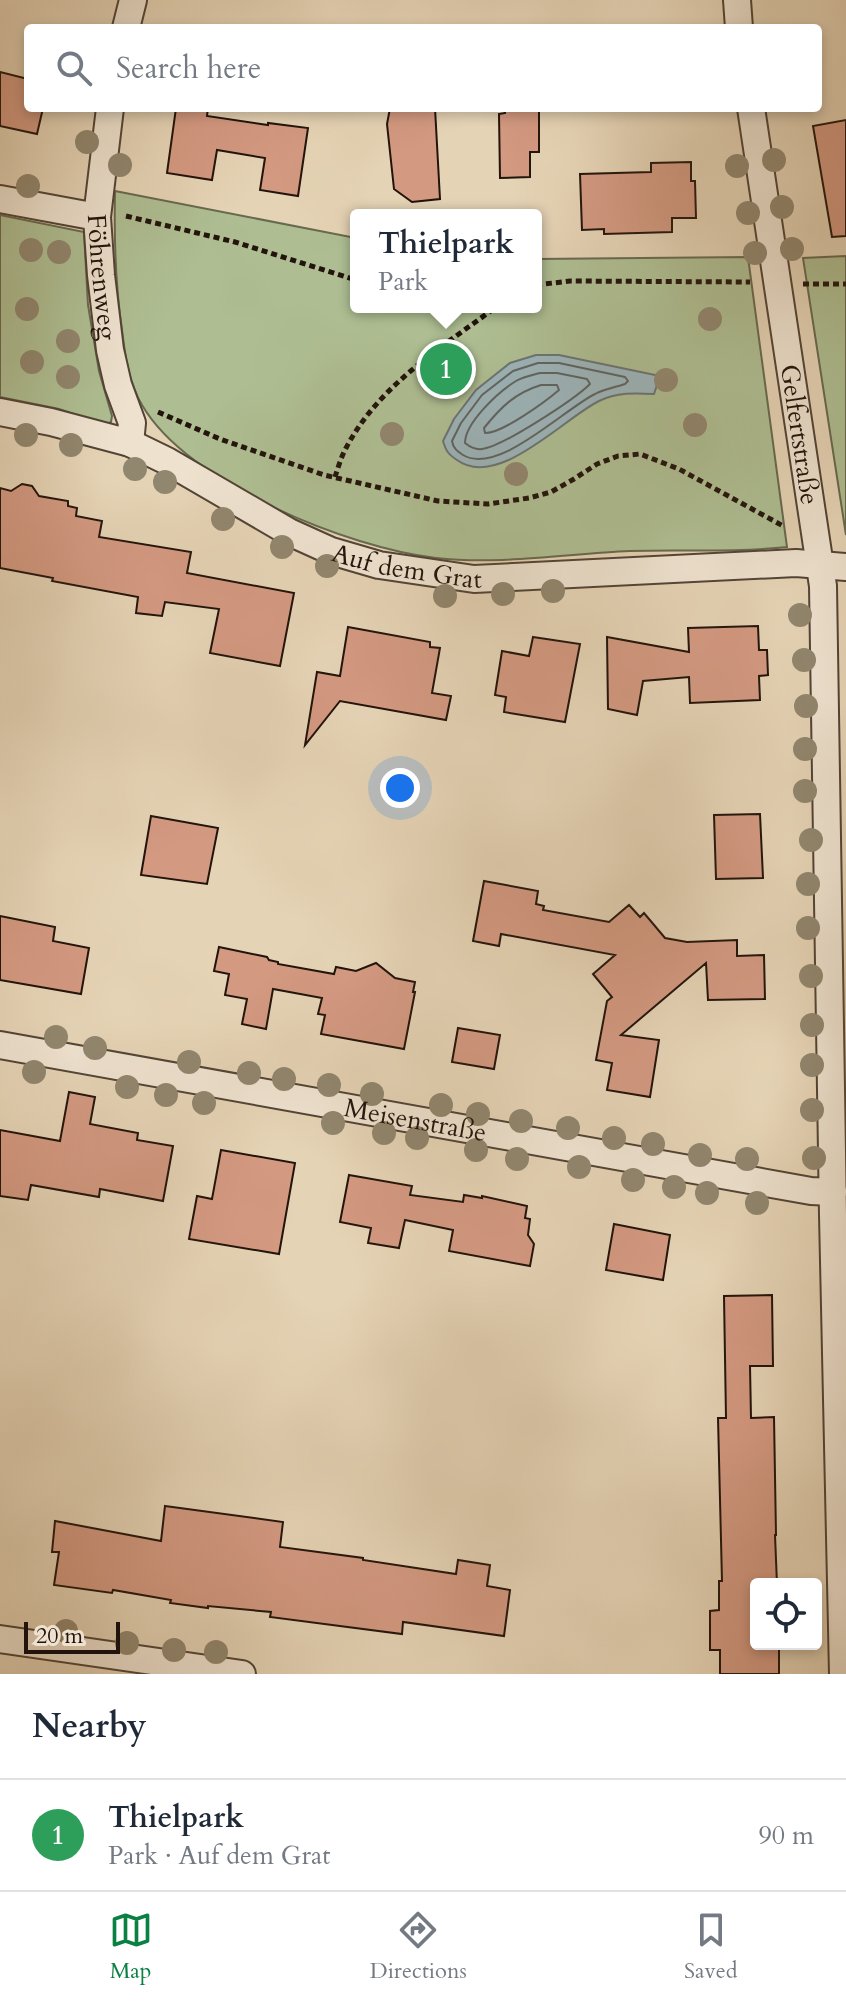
<!DOCTYPE html>
<html lang="en">
<head>
<meta charset="utf-8">
<style>
  body { margin:0; font-family:Cardo,serif; background:#f2f2f3; color:#1f2937 }
  .controls { position:absolute; right:24px; bottom:24px; display:grid; overflow:hidden; border-radius:8px; box-shadow:0 4px 12px #0003 }
  .controls button { width:72px; height:72px; display:grid; place-items:center; padding:0; border:0; border-bottom:2px solid #e0e1e3; background:#fff; color:#1f2937; font:40px sans-serif }
  .scale { position:absolute; left:24px; bottom:20px; width:96px; box-sizing:border-box; padding-left:8px; border:4px solid #22140c; border-top:0; font-size:22px; line-height:28px; white-space:nowrap; color:#22140c; -webkit-text-stroke:6px #eee2cf; paint-order:stroke }
  .you { position:absolute; left:400px; top:788px; width:28px; height:28px; margin:-20px; border:6px solid #fff; border-radius:50%; background:#1a73e8; box-shadow:0 0 0 12px #1a73e833 }
  .badge { display:grid; place-items:center; width:52px; height:52px; border-radius:50%; background:#0b8043; color:#fff; font-size:26px; font-weight:700 }
  .pin { position:absolute; translate:-50% -50%; border:4px solid #fff; box-shadow:0 2px 8px #0006 }
  .popup { position:absolute; left:350px; top:209px; width:192px; height:104px; box-sizing:border-box; display:grid; place-content:center; border-radius:8px; background:#fff; filter:drop-shadow(0 2px 6px #0005); font-size:26px; white-space:nowrap; color:#747a83 }
  .popup b { font-size:30px; color:#1f2937 }
  .popup::after { content:''; position:absolute; left:50%; top:100%; margin-left:-16px; border:16px solid transparent; border-top-color:#fff }
  .list { margin:0; padding:0; list-style:none }
  h2 { display:flex; justify-content:space-between; align-items:center; height:104px; margin:0; padding:0 32px; font-size:34px }
  h2 small { font-size:26px; font-weight:400; color:#747a83 }
  .list li { display:grid; grid-template-columns:52px 1fr auto; gap:24px; align-items:center; box-sizing:border-box; height:112px; padding:0 32px; border-top:2px solid #e0e1e3 }
  .list b { display:block; font-size:30px; white-space:nowrap }
  .list p { margin:0; font-size:26px; white-space:nowrap; color:#747a83 }
  .list em { font-size:26px; font-style:normal; color:#747a83 }
  .icon { flex:none; width:44px; height:44px; fill:none; stroke:currentColor; stroke-width:2; stroke-linecap:round; stroke-linejoin:round }
  .map { position:relative; flex:none; width:846px; height:1674px; overflow:hidden }
  .search { position:absolute; background:#fff; box-shadow:0 4px 12px #0003; left:24px; right:24px; top:24px; height:88px; display:flex; align-items:center; gap:20px; box-sizing:border-box; padding:0 28px; border-radius:8px; color:#747a83; font-size:30px }
  .sheet { height:216px; background:#fff }
  nav { display:flex; justify-content:space-around; align-items:center; box-sizing:border-box; height:112px; border-top:2px solid #e0e1e3; background:#fff; font-size:22px; color:#747a83 }
  nav a { display:grid; justify-items:center; gap:4px }
  nav .on { color:#0b8043 }
  .map>svg:first-child { display:block }
</style>
</head>
<body>
<div class="map">
<svg width="846" height="1674" viewBox="0 0 846 1674">
  <rect width="100%" height="100%" fill="#e5d3b5"/>
  <filter id="stains"><feTurbulence type="fractalNoise" baseFrequency=".0025" numOctaves="4"/><feColorMatrix values="0 0 0 0 .2 0 0 0 0 .09 0 0 0 0 .02 0 0 0 .5 -.17"/></filter>
  <radialGradient id="worn" r=".72"><stop offset=".6" stop-color="#630" stop-opacity="0"/><stop offset="1" stop-color="#630" stop-opacity=".3"/></radialGradient>
  <path fill="#aebe92" stroke="#68694f" stroke-width="2" d="M 115,191 L 356,238 L 356,307 L 536,307 L 536,259 L 748,257 L 787,547 C 735,553 682,549 630,551 C 565,554 500,565 436,558 C 349,548 188,484 142,405 C 129,383 125,355 122,330 C 115,283 114,238 115,191 Z
    M 0,215 L 84,232 L 88,305 L 99,371 L 112,416 L 111,422 L 105,425 L 59,409 L 0,397 Z
    M 846,256 L 846,535 L 803,258 Z"/>
  <path fill="#9cb4b9" stroke="#6b7474" stroke-width="2" d="M 536,355 L 559,355 L 660,376 L 654,394 C 635,393 617,392 599,401 C 564,418 498,490 457,460 C 448,454 446,451 443,441 L 454,419 L 476,390 L 510,363 Z"/>
  <g fill="none" stroke-linecap="round" stroke-linejoin="round">
    <path stroke="#5f6462" stroke-width="2" d="M 538,363 L 559,363 L 625,377 L 628,381 L 625,384 C 616,387 604,389 595,394 C 564,409 498,476 463,455 C 457,451 453,448 452,441 L 461,423 L 482,395 L 513,371 Z
      M 540,373 L 557,373 L 587,379 L 590,384 C 575,399 502,447 482,449 C 475,450 470,447 465,443 C 465,423 498,392 516,381 C 523,377 532,375 540,373 Z
      M 541,385 L 557,385 L 559,390 C 545,402 501,434 485,433 L 484,428 C 501,407 515,393 541,385 Z"/>
  </g>
  <path fill="#d39981" stroke="#22140c" stroke-width="2" d="M 0,72 L 28,79 L 28,108 L 43,108 L 37,134 L 0,126 Z
    M 176,108 L 208,108 L 207,116 L 268,125 L 268,123 L 308,128 L 298,196 L 260,190 L 265,158 L 217,150 L 212,180 L 167,173 Z
    M 390,108 L 435,108 L 440,199 L 412,202 L 394,189 L 387,124 Z
    M 505,108 L 539,108 L 539,152 L 530,152 L 530,177 L 500,178 L 499,114 L 505,113 Z
    M 846,120 L 846,236 L 832,237 L 813,126 Z
    M 691,162 L 691,181 L 695,181 L 696,218 L 672,218 L 672,232 L 604,234 L 604,229 L 582,230 L 580,174 L 651,172 L 651,163 Z
    M 22,484 L 32,486 L 39,496 L 68,501 L 68,506 L 77,508 L 76,516 L 102,521 L 99,537 L 191,552 L 187,573 L 294,593 L 280,666 L 210,653 L 219,609 L 165,602 L 162,616 L 136,613 L 138,597 L 52,581 L 53,578 L 0,568 L 0,488 L 11,491 Z
    M 758,626 L 759,650 L 767,650 L 768,675 L 759,676 L 760,700 L 690,703 L 689,677 L 643,681 L 637,715 L 608,709 L 607,637 L 689,652 L 688,628 Z
    M 348,627 L 430,642 L 430,647 L 440,648 L 432,693 L 451,696 L 446,720 L 340,701 L 305,745 L 317,672 L 340,676 Z
    M 533,637 L 580,644 L 565,722 L 504,712 L 506,697 L 495,695 L 502,651 L 529,656 Z
    M 760,814 L 763,878 L 716,879 L 714,815 Z
    M 151,816 L 218,828 L 207,884 L 141,875 Z
    M 484,881 L 538,891 L 536,904 L 544,906 L 543,910 L 609,922 L 629,905 L 640,917 L 644,913 L 665,938 L 687,942 L 737,940 L 737,956 L 764,955 L 765,999 L 708,1000 L 706,963 L 621,1035 L 659,1040 L 650,1097 L 607,1090 L 612,1063 L 596,1060 L 607,1001 L 612,997 L 593,974 L 615,955 L 501,934 L 499,946 L 473,941 Z
    M 0,916 L 55,927 L 53,941 L 89,948 L 81,994 L 0,980 Z
    M 219,947 L 267,957 L 269,960 L 278,962 L 278,964 L 334,974 L 336,967 L 356,971 L 376,963 L 395,978 L 415,982 L 413,992 L 415,992 L 404,1049 L 321,1034 L 325,1015 L 318,1014 L 322,998 L 273,989 L 266,1029 L 242,1024 L 247,999 L 225,995 L 229,974 L 214,971 Z
    M 458,1028 L 500,1035 L 494,1069 L 452,1062 Z
    M 69,1092 L 95,1097 L 90,1124 L 138,1133 L 137,1140 L 173,1146 L 163,1201 L 100,1189 L 99,1197 L 31,1185 L 28,1200 L 0,1196 L 0,1130 L 60,1141 Z
    M 221,1150 L 295,1163 L 279,1254 L 189,1239 L 197,1196 L 212,1199 Z
    M 349,1175 L 412,1186 L 410,1195 L 463,1202 L 464,1195 L 482,1198 L 482,1196 L 527,1206 L 525,1218 L 530,1219 L 528,1235 L 534,1244 L 530,1266 L 449,1251 L 453,1230 L 405,1220 L 399,1248 L 368,1243 L 371,1228 L 340,1222 Z
    M 614,1224 L 670,1235 L 663,1280 L 606,1270 Z
    M 772,1295 L 773,1366 L 750,1366 L 751,1418 L 774,1417 L 776,1535 L 775,1535 L 777,1584 L 756,1584 L 756,1644 L 779,1644 L 779,1674 L 720,1674 L 720,1650 L 710,1650 L 710,1611 L 719,1610 L 719,1581 L 722,1581 L 718,1418 L 726,1418 L 724,1296 Z
    M 165,1506 L 283,1522 L 280,1547 L 363,1558 L 363,1560 L 456,1574 L 458,1560 L 490,1565 L 487,1586 L 510,1590 L 504,1636 L 403,1622 L 402,1634 L 270,1617 L 271,1612 L 208,1606 L 208,1608 L 170,1603 L 171,1600 L 113,1590 L 112,1593 L 54,1585 L 59,1552 L 52,1552 L 55,1521 L 161,1541 Z"/>
  <g fill="none" stroke-linecap="round" stroke-linejoin="round">
    <defs>
      <g id="minor">
        <path d="M 737,0 L 739,28"/>
        <path d="M 126,28 L 133,0"/>
        <path id="s1" d="M 110,108 L 97,217 L 101,275 L 110,350 L 118,385 L 132,423 L 130,443"/>
        <path id="s2" d="M 751,108 L 823,586 L 833,1215 L 843,1674"/>
        <path d="M 0,199 L 97,217"/>
        <path id="s3" d="M 0,412 L 51,422 L 130,443 L 167,461 L 289,532 L 331,551 L 379,565 L 474,579 L 796,563 L 846,567"/>
        <path id="s4" d="M 0,1045 L 811,1191 L 833,1192"/>
        <path d="M 0,1639 L 242,1674"/>
      </g>
    </defs>
    <use href="#minor" stroke="#534436" stroke-width="30"/>
    <path stroke="#22140c" stroke-width="5" stroke-dasharray="6 4" stroke-linecap="butt" d="M 126,216 L 235,242 L 356,280
      M 355,257 L 356,257
      M 803,284 L 846,284
      M 536,285 L 570,281 L 750,282
      M 158,412 L 220,439 L 324,475 L 438,501 L 488,504 L 529,498 L 551,492 L 574,479 L 597,464 L 618,456 L 640,454 L 679,469 L 785,527
      M 335,477 C 338,468 341,457 346,448 C 379,385 441,348 496,307"/>
    <use href="#minor" stroke="#eee2cf" stroke-width="26"/>
  </g>
  <g fill="#91866e">
    <circle cx="87" cy="142" r="12"/>
    <circle cx="774" cy="160" r="12"/>
    <circle cx="120" cy="165" r="12"/>
    <circle cx="737" cy="166" r="12"/>
    <circle cx="28" cy="186" r="12"/>
    <circle cx="782" cy="207" r="12"/>
    <circle cx="748" cy="213" r="12"/>
    <circle cx="792" cy="249" r="12"/>
    <circle cx="31" cy="250" r="12"/>
    <circle cx="59" cy="252" r="12"/>
    <circle cx="755" cy="253" r="12"/>
    <circle cx="27" cy="309" r="12"/>
    <circle cx="710" cy="319" r="12"/>
    <circle cx="68" cy="341" r="12"/>
    <circle cx="32" cy="362" r="12"/>
    <circle cx="68" cy="377" r="12"/>
    <circle cx="461" cy="378" r="12"/>
    <circle cx="666" cy="380" r="12"/>
    <circle cx="695" cy="425" r="12"/>
    <circle cx="392" cy="434" r="12"/>
    <circle cx="26" cy="435" r="12"/>
    <circle cx="71" cy="445" r="12"/>
    <circle cx="135" cy="469" r="12"/>
    <circle cx="516" cy="474" r="12"/>
    <circle cx="165" cy="482" r="12"/>
    <circle cx="223" cy="519" r="12"/>
    <circle cx="282" cy="547" r="12"/>
    <circle cx="327" cy="566" r="12"/>
    <circle cx="553" cy="591" r="12"/>
    <circle cx="503" cy="594" r="12"/>
    <circle cx="445" cy="596" r="12"/>
    <circle cx="800" cy="615" r="12"/>
    <circle cx="804" cy="660" r="12"/>
    <circle cx="806" cy="706" r="12"/>
    <circle cx="805" cy="749" r="12"/>
    <circle cx="805" cy="791" r="12"/>
    <circle cx="811" cy="840" r="12"/>
    <circle cx="808" cy="884" r="12"/>
    <circle cx="808" cy="928" r="12"/>
    <circle cx="811" cy="976" r="12"/>
    <circle cx="812" cy="1025" r="12"/>
    <circle cx="56" cy="1037" r="12"/>
    <circle cx="95" cy="1048" r="12"/>
    <circle cx="189" cy="1062" r="12"/>
    <circle cx="812" cy="1065" r="12"/>
    <circle cx="34" cy="1072" r="12"/>
    <circle cx="249" cy="1073" r="12"/>
    <circle cx="284" cy="1079" r="12"/>
    <circle cx="329" cy="1085" r="12"/>
    <circle cx="127" cy="1087" r="12"/>
    <circle cx="372" cy="1094" r="12"/>
    <circle cx="166" cy="1095" r="12"/>
    <circle cx="204" cy="1103" r="12"/>
    <circle cx="441" cy="1105" r="12"/>
    <circle cx="812" cy="1110" r="12"/>
    <circle cx="478" cy="1114" r="12"/>
    <circle cx="521" cy="1121" r="12"/>
    <circle cx="333" cy="1123" r="12"/>
    <circle cx="568" cy="1128" r="12"/>
    <circle cx="384" cy="1133" r="12"/>
    <circle cx="417" cy="1138" r="12"/>
    <circle cx="614" cy="1138" r="12"/>
    <circle cx="653" cy="1144" r="12"/>
    <circle cx="476" cy="1150" r="12"/>
    <circle cx="700" cy="1155" r="12"/>
    <circle cx="814" cy="1158" r="12"/>
    <circle cx="517" cy="1159" r="12"/>
    <circle cx="747" cy="1159" r="12"/>
    <circle cx="579" cy="1167" r="12"/>
    <circle cx="633" cy="1180" r="12"/>
    <circle cx="674" cy="1187" r="12"/>
    <circle cx="707" cy="1193" r="12"/>
    <circle cx="757" cy="1203" r="12"/>
    <circle cx="66" cy="1631" r="12"/>
    <circle cx="127" cy="1643" r="12"/>
    <circle cx="174" cy="1650" r="12"/>
    <circle cx="216" cy="1652" r="12"/>
  </g>
  <g text-anchor="middle" dominant-baseline="central" stroke-width="7" stroke-linejoin="round" paint-order="stroke">
    <g font-size="26" fill="#22140c" stroke="#eee2cf">
      <text stroke="none"><textPath href="#s1" startOffset="170">Föhrenweg</textPath></text>
      <text stroke="none"><textPath href="#s2" startOffset="330">Gelfertstraße</textPath></text>
      <text stroke="none"><textPath href="#s3" startOffset="440">Auf dem Grat</textPath></text>
      <text stroke="none"><textPath href="#s4" startOffset="422">Meisenstraße</textPath></text>
    </g>
  </g>
  <rect width="100%" height="100%" filter="url(#stains)"/>
  <rect width="100%" height="100%" fill="url(#worn)"/>
</svg>
<div class="controls">
<button><svg class="icon" aria-label="locate" viewBox="0 0 24 24"><circle cx="12" cy="12" r="6"/><path d="M12 2v4M12 18v4M2 12h4M18 12h4"/></svg></button>
</div>
<div class="scale">20 m</div>
<div class="you"></div>
<div class="pin badge" style="left:446px;top:369px;background:#2e9e5b">1</div>
<div class="popup"><b>Thielpark</b>Park</div>
<div class="search"><svg class="icon" aria-label="search" viewBox="0 0 24 24"><circle cx="10" cy="10" r="6"/><path d="M15 15l6 6"/></svg>Search here</div>
</div>
<section class="sheet">
<h2>Nearby<small></small></h2>
<ul class="list">
<li><span class="badge" style="background:#2e9e5b">1</span><div><b>Thielpark</b><p>Park · Auf dem Grat</p></div><em>90 m</em></li>
</ul>
</section>
<nav>
<a class="on"><svg class="icon" aria-label="map" viewBox="0 0 24 24"><path d="M3 6l6-2 6 2 6-2v14l-6 2-6-2-6 2zM9 4v14M15 6v14"/></svg>Map</a>
<a><svg class="icon" aria-label="directions" viewBox="0 0 24 24"><path d="M12 3l9 9-9 9-9-9zM9 14v-3h6M13 9l2 2-2 2"/></svg>Directions</a>
<a><svg class="icon" aria-label="saved" viewBox="0 0 24 24"><path d="M7 4h10v16l-5-4-5 4z"/></svg>Saved</a>
</nav>
</body>
</html>
